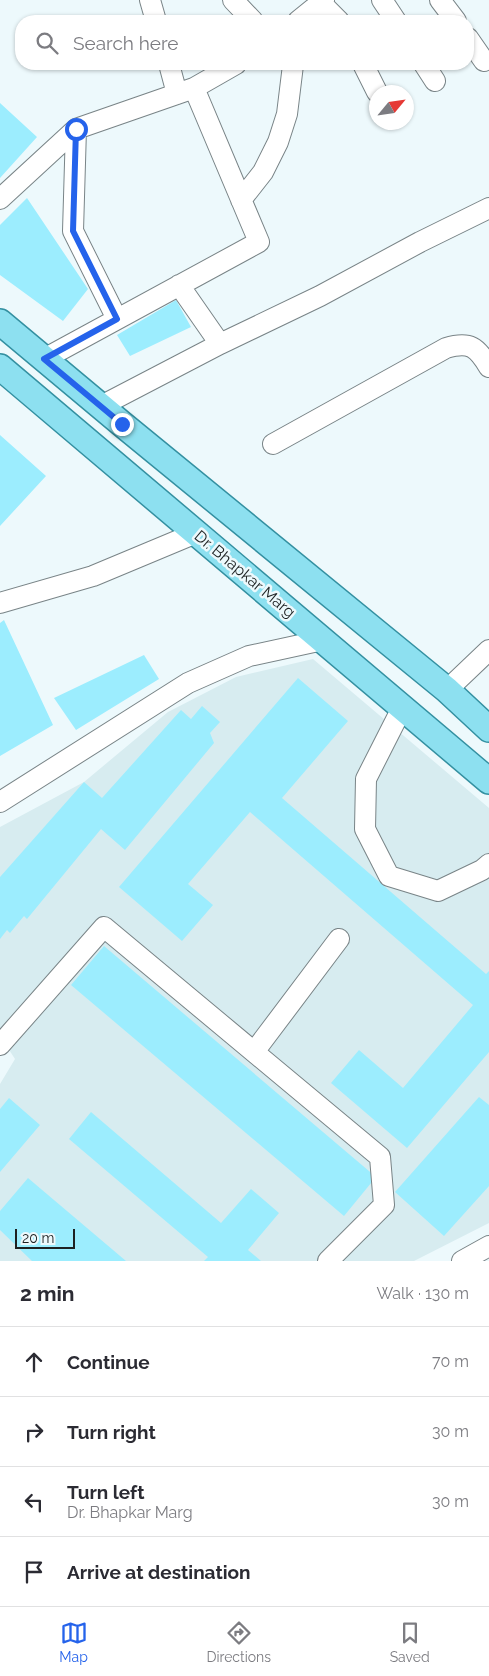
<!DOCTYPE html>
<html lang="en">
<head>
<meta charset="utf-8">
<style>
  body { margin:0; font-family:Raleway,sans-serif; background:#f2f2f3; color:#2b2b33 }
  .compass { position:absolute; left:369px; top:85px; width:45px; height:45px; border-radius:50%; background:#fff; box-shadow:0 1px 4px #0004; rotate:61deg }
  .scale { position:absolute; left:15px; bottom:12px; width:60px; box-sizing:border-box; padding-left:5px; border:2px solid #1d2122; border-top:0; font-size:14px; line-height:18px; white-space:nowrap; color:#1d2122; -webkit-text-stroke:4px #edf9fc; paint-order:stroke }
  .stop { position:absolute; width:15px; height:15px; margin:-11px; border:4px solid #2563eb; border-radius:50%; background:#fff }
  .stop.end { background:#2563eb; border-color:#fff; box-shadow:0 1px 5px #0008 }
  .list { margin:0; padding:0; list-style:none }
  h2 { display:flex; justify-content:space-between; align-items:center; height:65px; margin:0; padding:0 20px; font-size:21px }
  h2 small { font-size:16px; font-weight:400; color:#7c7c81 }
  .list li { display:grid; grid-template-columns:32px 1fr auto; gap:15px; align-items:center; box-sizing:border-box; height:70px; padding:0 20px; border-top:1px solid #e1e1e2 }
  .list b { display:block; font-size:19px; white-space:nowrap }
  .list p { margin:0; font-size:16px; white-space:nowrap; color:#7c7c81 }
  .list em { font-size:16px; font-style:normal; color:#7c7c81 }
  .icon { flex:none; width:28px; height:28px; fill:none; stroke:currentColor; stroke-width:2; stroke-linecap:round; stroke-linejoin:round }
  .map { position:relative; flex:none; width:489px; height:1261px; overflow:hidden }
  .search { position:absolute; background:#fff; box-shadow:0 1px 4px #0004; left:15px; right:15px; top:15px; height:55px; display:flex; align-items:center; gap:12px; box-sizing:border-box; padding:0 18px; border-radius:20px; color:#7c7c81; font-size:19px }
  .sheet { height:345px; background:#fff }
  nav { display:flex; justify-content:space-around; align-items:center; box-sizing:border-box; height:70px; border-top:1px solid #e1e1e2; background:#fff; font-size:14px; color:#7c7c81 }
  nav a { display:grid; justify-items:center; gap:2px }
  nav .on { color:#2563eb }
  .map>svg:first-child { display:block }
</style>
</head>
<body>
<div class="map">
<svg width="489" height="1261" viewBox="0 0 489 1261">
  <rect width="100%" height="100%" fill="#edf9fc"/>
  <path fill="#d7ecf0" d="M 313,659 L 489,808 L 489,1223 L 414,1261 L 0,1261 L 0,1084 L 15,1059 L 0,1036 L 0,827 L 84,782 L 168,712 L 236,677 Z"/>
  <path fill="#9cedfe" d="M 0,103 L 37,137 L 0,178 Z
    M 27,198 L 88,289 L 63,321 L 0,275 L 0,225 Z
    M 176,300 L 191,327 L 130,356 L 117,335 Z
    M 0,435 L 46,476 L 0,526 Z
    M 4,620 L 53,725 L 0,756 L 0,623 Z
    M 144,655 L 159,679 L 76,730 L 54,698 Z
    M 298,678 L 348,721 L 282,798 L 486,974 L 489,971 L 489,1052 L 407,1148 L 331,1083 L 359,1050 L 403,1088 L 473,1005 L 250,812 L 188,884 L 213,905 L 182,941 L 119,887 Z
    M 202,706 L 220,722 L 210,733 L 214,743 L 125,850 L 101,829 L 27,919 L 24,916 L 10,933 L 7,930 L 0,939 L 0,877 L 84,782 L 102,798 L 181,710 L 191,719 Z
    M 104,946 L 376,1177 L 344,1216 L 71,985 Z
    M 479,1097 L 489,1105 L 489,1186 L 444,1236 L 395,1192 Z
    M 9,1098 L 40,1125 L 0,1172 L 0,1109 Z
    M 91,1112 L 221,1223 L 251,1189 L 279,1213 L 248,1250 L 261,1261 L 204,1261 L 208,1257 L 69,1139 Z
    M 28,1178 L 126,1261 L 32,1261 L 0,1230 L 0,1211 Z"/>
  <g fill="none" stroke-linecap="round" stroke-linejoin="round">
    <defs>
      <path id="minor" d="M 150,0 L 156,21
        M 233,0 L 253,21
        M 318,0 L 339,21
        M 382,0 L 396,21
        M 440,0 L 456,21
        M 298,21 L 324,0
        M 468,38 L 484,61
        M 169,64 L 177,94
        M 363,64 L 377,92
        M 424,64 L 435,81
        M 76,129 L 73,231 L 117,319
        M 0,199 L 76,129 L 194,88
        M 241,200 L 263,172 L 278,142 L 287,114 L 293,65
        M 179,285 L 220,344 L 320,296 L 420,242 L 489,208
        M 44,359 L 259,242 L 194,88 L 236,64
        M 101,406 L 220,344
        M 273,444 L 446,348 C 470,341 477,347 489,367
        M 0,603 L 93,576 L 196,533
        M 447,690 L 489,650
        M 402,708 L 366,779 L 365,829 L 389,876 L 438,891 L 482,870 L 489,864
        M 0,802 L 188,683 L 249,656 L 323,640
        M 0,1045 L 104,927 L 380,1157 L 384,1205 L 328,1261
        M 254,1052 L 339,939
        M 462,1261 L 489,1246"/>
      <path id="major" d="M 0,322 L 122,424 L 447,690 L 489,729
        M 0,367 L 489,781"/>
    </defs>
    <use href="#minor" stroke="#798487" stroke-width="22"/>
    <use href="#major" stroke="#3490a1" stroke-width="28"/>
    <use href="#minor" stroke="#fff" stroke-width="20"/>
    <use href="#major" stroke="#8de0f0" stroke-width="25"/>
  </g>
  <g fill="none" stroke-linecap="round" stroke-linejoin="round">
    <path stroke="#2563eb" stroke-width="6" d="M 76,129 L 73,231 L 117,319 L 44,359 L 122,424"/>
  </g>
  <g text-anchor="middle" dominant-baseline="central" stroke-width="5" stroke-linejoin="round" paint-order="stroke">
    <g font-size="16" fill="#1d2122" stroke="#edf9fc">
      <text transform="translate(245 574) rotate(40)">Dr. Bhapkar Marg</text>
    </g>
  </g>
</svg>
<svg class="compass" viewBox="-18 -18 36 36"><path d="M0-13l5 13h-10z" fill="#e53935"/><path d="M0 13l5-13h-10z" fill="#7c7c81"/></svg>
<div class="scale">20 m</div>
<div class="stop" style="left:76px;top:129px"></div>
<div class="stop end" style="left:122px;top:424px"></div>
<div class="search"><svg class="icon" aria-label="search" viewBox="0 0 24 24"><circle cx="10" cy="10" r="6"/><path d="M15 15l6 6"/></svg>Search here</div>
</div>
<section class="sheet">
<h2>2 min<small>Walk · 130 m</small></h2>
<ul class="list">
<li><svg class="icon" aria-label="ahead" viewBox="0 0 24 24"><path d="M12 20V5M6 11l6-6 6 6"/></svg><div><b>Continue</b></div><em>70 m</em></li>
<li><svg class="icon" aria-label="right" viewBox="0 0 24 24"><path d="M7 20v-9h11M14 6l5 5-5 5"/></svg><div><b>Turn right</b></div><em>30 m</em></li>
<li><svg class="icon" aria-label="left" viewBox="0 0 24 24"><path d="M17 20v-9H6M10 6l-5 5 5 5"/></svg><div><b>Turn left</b><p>Dr. Bhapkar Marg</p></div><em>30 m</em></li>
<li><svg class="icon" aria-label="arrive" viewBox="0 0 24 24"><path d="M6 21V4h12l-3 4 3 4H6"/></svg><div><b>Arrive at destination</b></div></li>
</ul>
</section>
<nav>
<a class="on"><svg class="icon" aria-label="map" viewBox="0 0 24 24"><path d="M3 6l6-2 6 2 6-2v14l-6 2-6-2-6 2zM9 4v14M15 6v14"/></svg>Map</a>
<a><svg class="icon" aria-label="directions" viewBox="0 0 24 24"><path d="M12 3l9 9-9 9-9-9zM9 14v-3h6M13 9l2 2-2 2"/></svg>Directions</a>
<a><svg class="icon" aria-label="saved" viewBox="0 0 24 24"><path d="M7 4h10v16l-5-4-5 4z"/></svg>Saved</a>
</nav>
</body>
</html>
